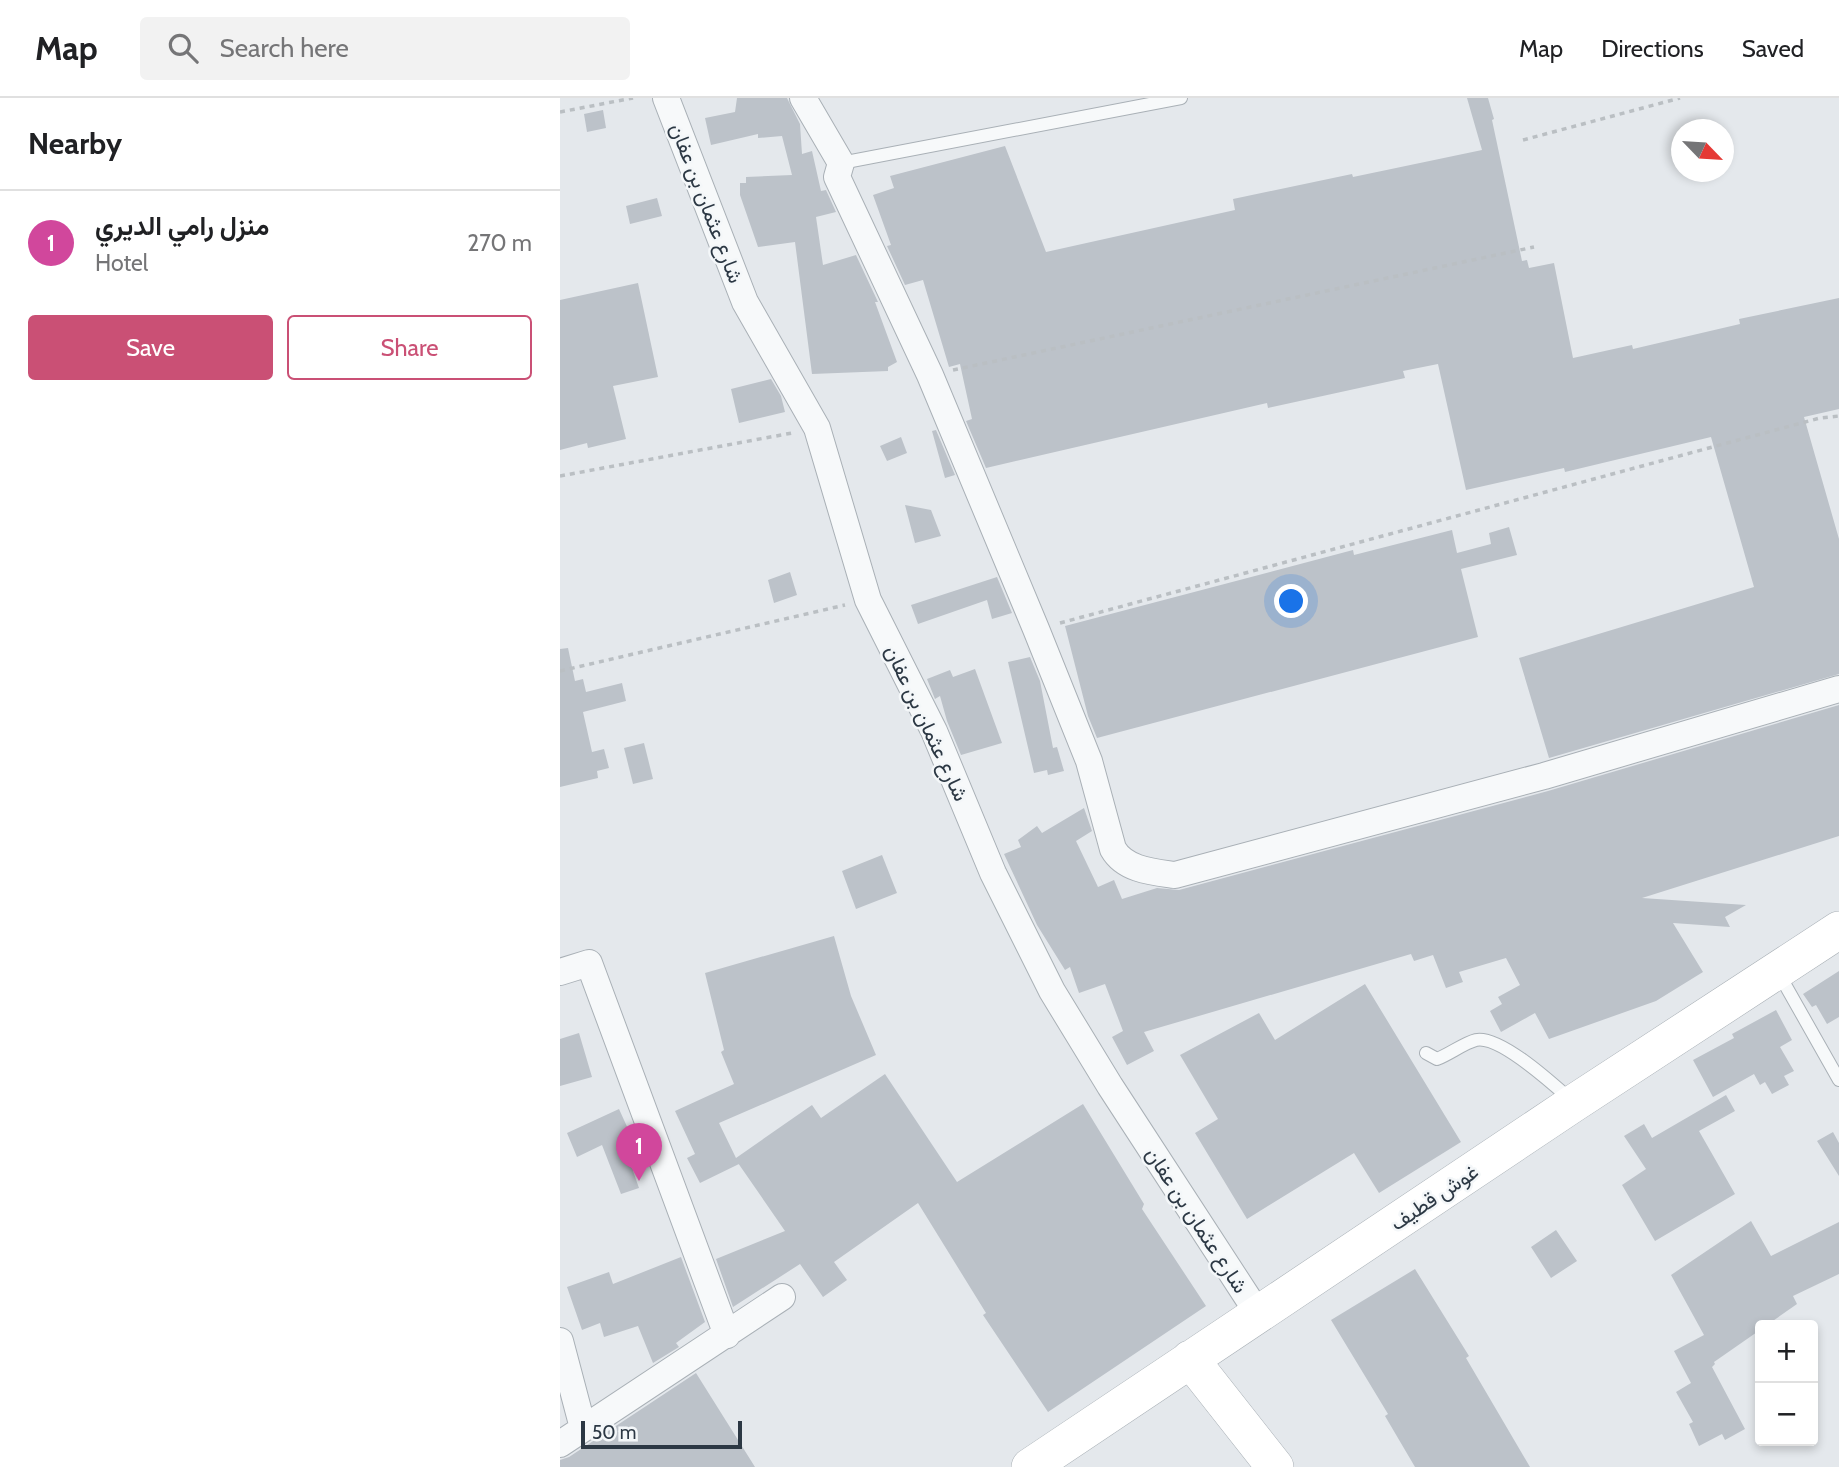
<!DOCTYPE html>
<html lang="en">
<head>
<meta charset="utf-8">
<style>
  body { margin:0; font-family:Cabin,Vazirmatn,sans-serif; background:#f2f2f2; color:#202124 }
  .controls { position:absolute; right:21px; bottom:21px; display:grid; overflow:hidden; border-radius:7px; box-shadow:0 4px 10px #0003 }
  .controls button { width:63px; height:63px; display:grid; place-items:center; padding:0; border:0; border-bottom:2px solid #e0e0e0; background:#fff; color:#202124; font:35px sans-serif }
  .compass { position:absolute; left:1111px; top:21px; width:63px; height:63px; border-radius:50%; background:#fff; box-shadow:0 4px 10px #0003; rotate:115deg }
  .scale { position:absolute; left:21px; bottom:18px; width:161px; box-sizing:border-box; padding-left:7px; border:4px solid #2c3844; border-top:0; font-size:19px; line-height:24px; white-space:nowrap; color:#2c3844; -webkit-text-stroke:5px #f4f7f9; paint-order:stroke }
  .you { position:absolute; left:732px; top:504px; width:24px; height:24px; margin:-18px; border:5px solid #fff; border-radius:50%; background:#1a73e8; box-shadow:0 0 0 10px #1a73e833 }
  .badge { display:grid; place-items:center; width:46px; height:46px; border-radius:50%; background:#ca5075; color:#fff; font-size:23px; font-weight:700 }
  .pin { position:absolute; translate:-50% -58px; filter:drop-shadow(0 2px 4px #0008) }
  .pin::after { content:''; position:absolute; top:37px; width:24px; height:21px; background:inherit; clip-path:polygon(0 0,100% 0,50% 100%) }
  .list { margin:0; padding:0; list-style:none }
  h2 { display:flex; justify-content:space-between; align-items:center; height:91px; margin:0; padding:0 28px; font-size:30px }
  h2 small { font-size:23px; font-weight:400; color:#757577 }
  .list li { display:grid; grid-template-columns:46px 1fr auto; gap:21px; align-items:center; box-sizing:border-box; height:105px; padding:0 28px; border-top:2px solid #e0e0e0 }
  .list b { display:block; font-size:26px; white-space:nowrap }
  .list p { margin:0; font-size:23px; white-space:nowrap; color:#757577 }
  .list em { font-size:23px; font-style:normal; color:#757577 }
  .actions { display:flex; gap:14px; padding:21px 28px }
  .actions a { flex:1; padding:16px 0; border:2px solid #ca5075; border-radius:7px; text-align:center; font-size:24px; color:#ca5075 }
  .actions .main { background:#ca5075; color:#fff }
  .icon { flex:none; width:38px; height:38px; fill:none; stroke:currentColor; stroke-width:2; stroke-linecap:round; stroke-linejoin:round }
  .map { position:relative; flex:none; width:1279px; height:1369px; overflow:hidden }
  header { display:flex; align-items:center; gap:42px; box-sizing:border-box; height:98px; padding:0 35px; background:#fff; border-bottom:2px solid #e0e0e0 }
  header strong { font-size:33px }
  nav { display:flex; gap:38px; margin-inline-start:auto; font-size:24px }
  .search { width:490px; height:63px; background:#f2f2f2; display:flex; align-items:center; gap:18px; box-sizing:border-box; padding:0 24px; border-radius:7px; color:#757577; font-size:26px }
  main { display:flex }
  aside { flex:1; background:#fff }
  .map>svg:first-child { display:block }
</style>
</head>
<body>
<header>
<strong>Map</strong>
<div class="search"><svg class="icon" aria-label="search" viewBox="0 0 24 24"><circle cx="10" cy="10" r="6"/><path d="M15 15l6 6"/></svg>Search here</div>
<nav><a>Map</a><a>Directions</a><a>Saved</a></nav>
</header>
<main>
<aside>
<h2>Nearby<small></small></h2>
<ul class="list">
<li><span class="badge" style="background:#d1479c">1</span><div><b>منزل رامي الديري</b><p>Hotel</p></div><em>270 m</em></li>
</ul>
<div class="actions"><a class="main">Save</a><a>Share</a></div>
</aside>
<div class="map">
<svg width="1279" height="1369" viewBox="0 0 1279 1369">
  <rect width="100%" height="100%" fill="#e4e8ec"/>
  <path fill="#bcc2c9" d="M 177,0 L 227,0 L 240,26 L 242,56 L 252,53 L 261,93 L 266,92 L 276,114 L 256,119 L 263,167 L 296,157 L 318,204 L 315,204 L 337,264 L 328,269 L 328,273 L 252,276 L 235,144 L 198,149 L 180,97 L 180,85 L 186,85 L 186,79 L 232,77 L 222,38 L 198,40 L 198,36 L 151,47 L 145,20 L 175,14 Z
    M 907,0 L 928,0 L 934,21 L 932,22 L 962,163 L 967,162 L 969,170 L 994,165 L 1013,260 L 1072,247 L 1073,251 L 1180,226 L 1179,221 L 1279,200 L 1279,311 L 1244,319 L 1279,441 L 1279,576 L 989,660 L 959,560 L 1194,489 L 1151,339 L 1005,374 L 1004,370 L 906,392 L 878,266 L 843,273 L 845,280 L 708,310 L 707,305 L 426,370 L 406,323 L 412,321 L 400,266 L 389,269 L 363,182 L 345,187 L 327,148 L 331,147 L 313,97 L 334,90 L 330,78 L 445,48 L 486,154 L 675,112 L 673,101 L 792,76 L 793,79 L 922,52 Z
    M 43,12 L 46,30 L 27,34 L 24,16 Z
    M 97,100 L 102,118 L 70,126 L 66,108 Z
    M 78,185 L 98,279 L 53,288 L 66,341 L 28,350 L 27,345 L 0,352 L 0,202 Z
    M 211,281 L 221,298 L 225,314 L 179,325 L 171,291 Z
    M 376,332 L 395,377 L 385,380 L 372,333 Z
    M 341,339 L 347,355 L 327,363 L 320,348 Z
    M 345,407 L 371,412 L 381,438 L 355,445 Z
    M 949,429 L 957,457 L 901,471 L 918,539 L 537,640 L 528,618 L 505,528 L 793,452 L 794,457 L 892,432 L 897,455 L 931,446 L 929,435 Z
    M 230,474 L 237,497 L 214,505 L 208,482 Z
    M 437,479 L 452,515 L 432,521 L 427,502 L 358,526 L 351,507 Z
    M 8,550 L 15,583 L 23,581 L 26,594 L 62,585 L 66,603 L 23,614 L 32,654 L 44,651 L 49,670 L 37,673 L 38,680 L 0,689 L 0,551 Z
    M 470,559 L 480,583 L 493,650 L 497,649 L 504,673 L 488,677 L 487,672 L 474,675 L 448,564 Z
    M 415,571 L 442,645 L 401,657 L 387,623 L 380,598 L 375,601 L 367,581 L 390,572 L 393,579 Z
    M 1279,607 L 1279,738 L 1082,800 L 1186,807 L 1165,819 L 1170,829 L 1113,825 L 1143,874 L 1096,903 L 989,941 L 975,915 L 941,934 L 930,913 L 942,906 L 938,899 L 960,887 L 946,860 L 899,874 L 903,884 L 886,890 L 873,857 L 854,863 L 851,856 L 584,934 L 594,953 L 567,967 L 552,939 L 563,933 L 545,886 L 519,895 L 510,869 L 505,872 L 477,827 L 444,756 L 461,749 L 458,742 L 477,728 L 482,735 L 524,710 L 532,733 L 516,743 L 538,789 L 554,782 L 562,801 L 597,790 L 619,792 L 988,693 Z
    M 84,645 L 93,681 L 73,686 L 64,650 Z
    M 322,757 L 337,795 L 296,811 L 282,773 Z
    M 274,838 L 291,898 L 316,957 L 159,1025 L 176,1060 L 252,1007 L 261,1020 L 325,976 L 397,1084 L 523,1006 L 584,1106 L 582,1111 L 646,1208 L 488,1314 L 423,1217 L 426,1215 L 358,1105 L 274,1164 L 287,1182 L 263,1199 L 240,1166 L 173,1209 L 156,1161 L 225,1133 L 178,1065 L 179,1066 L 140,1085 L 127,1060 L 135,1056 L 115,1013 L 174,986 L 161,954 L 164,952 L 145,875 Z
    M 1279,873 L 1279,919 L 1267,926 L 1256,907 L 1252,909 L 1243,896 Z
    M 805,886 L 901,1044 L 819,1095 L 794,1055 L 687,1121 L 635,1035 L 658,1021 L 620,957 L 699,915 L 715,942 Z
    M 1216,912 L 1232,942 L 1220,949 L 1234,973 L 1224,978 L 1229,987 L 1212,996 L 1205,984 L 1200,987 L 1194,976 L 1153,999 L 1133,962 L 1174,940 L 1172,936 Z
    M 19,935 L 32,979 L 0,988 L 0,941 Z
    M 1166,997 L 1175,1013 L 1139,1033 L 1175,1096 L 1095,1143 L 1062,1087 L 1086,1071 L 1064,1038 L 1084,1026 L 1092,1040 Z
    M 59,1011 L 69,1033 L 74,1031 L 86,1068 L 73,1073 L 79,1090 L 61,1096 L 42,1047 L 17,1059 L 7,1035 Z
    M 1273,1034 L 1279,1045 L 1279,1078 L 1257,1043 Z
    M 1191,1123 L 1211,1158 L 1279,1124 L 1279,1176 L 1233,1198 L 1237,1206 L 1207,1227 L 1200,1227 L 1200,1232 L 1154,1264 L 1155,1266 L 1152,1269 L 1185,1331 L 1165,1342 L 1162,1336 L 1139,1348 L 1129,1326 L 1133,1324 L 1116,1294 L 1131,1285 L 1114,1253 L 1144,1237 L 1111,1177 Z
    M 996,1132 L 1017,1163 L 991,1180 L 971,1149 Z
    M 121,1159 L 145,1224 L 116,1245 L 119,1249 L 93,1265 L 78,1228 L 44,1239 L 40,1225 L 22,1232 L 7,1189 L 49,1174 L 53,1186 Z
    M 855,1171 L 909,1258 L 906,1260 L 970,1369 L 855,1369 L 825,1318 L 828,1316 L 771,1222 Z
    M 136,1275 L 195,1369 L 0,1369 L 0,1362 L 9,1359 Z"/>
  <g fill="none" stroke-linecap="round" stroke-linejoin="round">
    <defs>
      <path id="lane" d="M 281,65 L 621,0
        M 1219,876 L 1279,982
        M 866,955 L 877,961 C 890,956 904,945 916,942 C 940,937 994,987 1011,1002"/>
      <path id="street" d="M 106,0 L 185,204 L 257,330 L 308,502 L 374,633 L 433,775 L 492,893 L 550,988 L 699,1217
        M 243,0 L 281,65 L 277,79 L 370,277 L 476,531 L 529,663 L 553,751 C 565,772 593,774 615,777 L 984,678 L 1279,591
        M 0,874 L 29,865 L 167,1237
        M 0,1243 L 23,1330
        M 0,1346 L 222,1199"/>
      <path id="secondary" d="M 630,1261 L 715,1369
        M 470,1369 L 1014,1005 L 1279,832"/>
    </defs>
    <use href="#lane" stroke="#a9b0b6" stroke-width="14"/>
    <use href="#street" stroke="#a9b0b6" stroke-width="28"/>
    <use href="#secondary" stroke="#a9b0b6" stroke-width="38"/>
    <path stroke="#babfc3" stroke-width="3.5" stroke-dasharray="5 5" stroke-linecap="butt" d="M 0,14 L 73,0
      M 963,42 L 1120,0
      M 393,272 L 974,149
      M 0,378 L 232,335
      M 500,525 L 1260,320 L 1279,318
      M 0,573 L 285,507"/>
    <use href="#lane" stroke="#f7f9fa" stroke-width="12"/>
    <use href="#street" stroke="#f7f9fa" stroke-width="26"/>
    <use href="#secondary" stroke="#fff" stroke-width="37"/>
  </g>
  <g text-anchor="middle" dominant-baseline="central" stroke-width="5" stroke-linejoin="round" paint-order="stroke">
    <g font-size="21" fill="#2c3844" stroke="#f4f7f9">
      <text transform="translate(147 105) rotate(69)">شارع عثمان بن عفان</text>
      <text transform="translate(367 625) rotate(65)">شارع عثمان بن عفان</text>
      <text transform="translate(874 1099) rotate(-34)">غوش قطيف</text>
      <text transform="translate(637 1122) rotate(57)">شارع عثمان بن عفان</text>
    </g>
  </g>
</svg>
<div class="controls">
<button>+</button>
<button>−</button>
</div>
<svg class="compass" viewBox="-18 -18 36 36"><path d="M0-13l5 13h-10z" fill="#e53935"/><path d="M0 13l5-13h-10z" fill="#757577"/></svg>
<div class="scale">50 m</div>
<div class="you"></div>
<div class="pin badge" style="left:79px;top:1083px;background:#d1479c">1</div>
</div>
</main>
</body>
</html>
